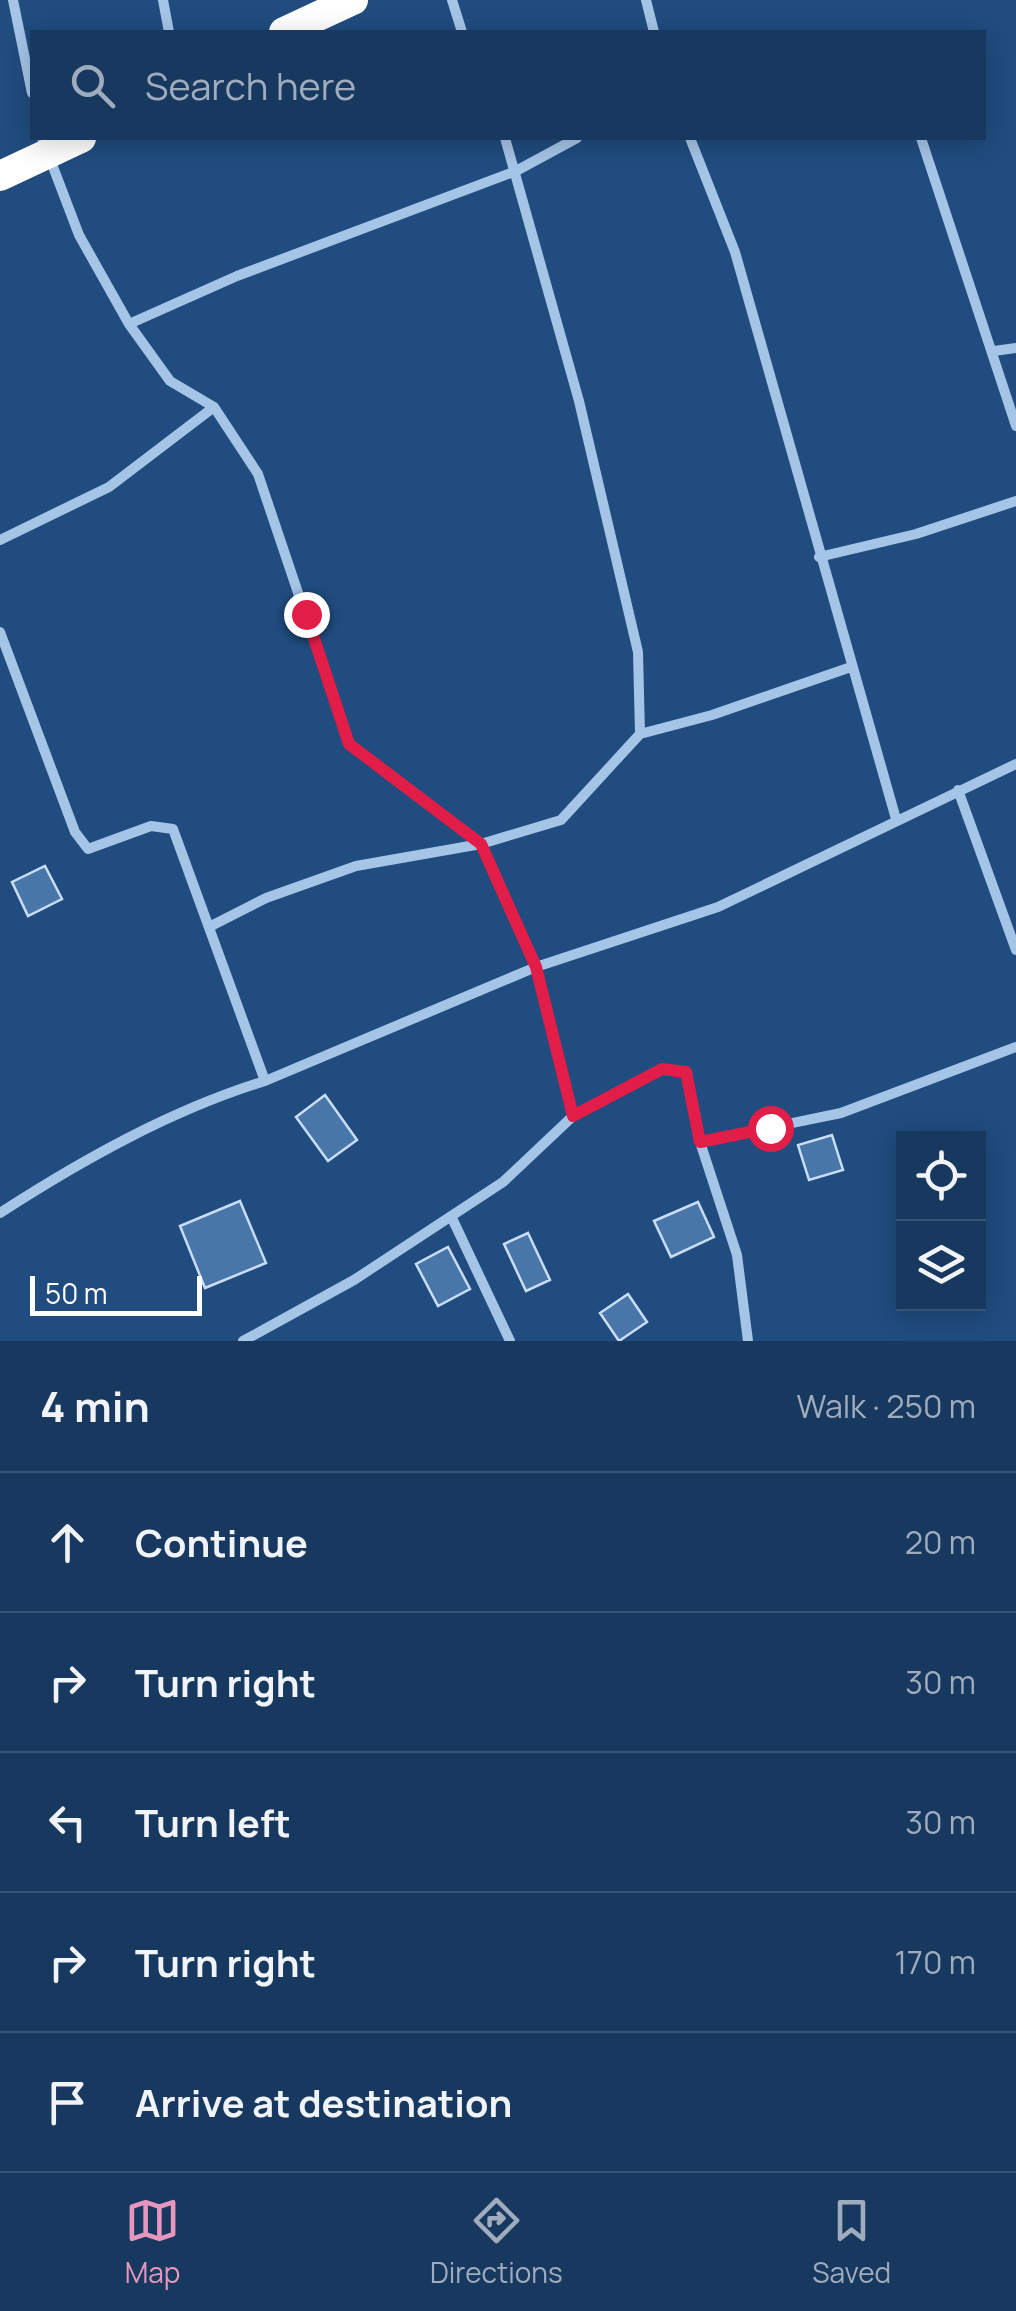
<!DOCTYPE html>
<html lang="en">
<head>
<meta charset="utf-8">
<style>
  body { margin:0; font-family:Manrope,sans-serif; background:#254468; color:#f1f3f6 }
  .controls { position:absolute; right:30px; bottom:30px; display:grid; overflow:hidden; border-radius:0px; box-shadow:0 5px 25px #0003 }
  .controls button { width:90px; height:90px; display:grid; place-items:center; padding:0; border:0; border-bottom:2px solid #365374; background:#18395f; color:#f1f3f6; font:50px sans-serif }
  .scale { position:absolute; left:30px; bottom:25px; width:172px; box-sizing:border-box; padding-left:10px; border:5px solid #fff; border-top:0; font-size:28px; line-height:35px; white-space:nowrap; color:#fff; -webkit-text-stroke:8px #204c7f; paint-order:stroke }
  .stop { position:absolute; width:30px; height:30px; margin:-22px; border:8px solid #e11d48; border-radius:50%; background:#fff }
  .stop.end { background:#e11d48; border-color:#fff; box-shadow:0 2px 10px #0008 }
  .list { margin:0; padding:0; list-style:none }
  h2 { display:flex; justify-content:space-between; align-items:center; height:130px; margin:0; padding:0 40px; font-size:42px }
  h2 small { font-size:32px; font-weight:400; color:#9facbd }
  .list li { display:grid; grid-template-columns:65px 1fr auto; gap:30px; align-items:center; box-sizing:border-box; height:140px; padding:0 40px; border-top:2px solid #365374 }
  .list b { display:block; font-size:38px; white-space:nowrap }
  .list em { font-size:32px; font-style:normal; color:#9facbd }
  .icon { flex:none; width:55px; height:55px; fill:none; stroke:currentColor; stroke-width:2; stroke-linecap:round; stroke-linejoin:round }
  .map { position:relative; flex:none; width:1016px; height:1341px; overflow:hidden }
  .search { position:absolute; background:#18395f; box-shadow:0 5px 25px #0003; left:30px; right:30px; top:30px; height:110px; display:flex; align-items:center; gap:25px; box-sizing:border-box; padding:0 35px; border-radius:0px; color:#9facbd; font-size:38px }
  .sheet { height:830px; background:#18395f }
  nav { display:flex; justify-content:space-around; align-items:center; box-sizing:border-box; height:140px; border-top:2px solid #365374; background:#18395f; font-size:28px; color:#9facbd }
  nav a { display:grid; justify-items:center; gap:5px }
  nav .on { color:#e797bd }
  .map>svg:first-child { display:block }
</style>
</head>
<body>
<div class="map">
<svg width="1016" height="1341" viewBox="0 0 1016 1341">
  <rect width="100%" height="100%" fill="#204c7f"/>
  <path fill="#4976a9" stroke="#c9def6" stroke-width="2.5" d="M 45,866 L 62,899 L 28,916 L 12,882 Z
    M 325,1095 L 357,1140 L 328,1161 L 296,1117 Z
    M 832,1135 L 843,1170 L 809,1180 L 798,1145 Z
    M 240,1201 L 266,1263 L 205,1288 L 180,1226 Z
    M 698,1202 L 714,1237 L 671,1257 L 654,1221 Z
    M 528,1233 L 550,1280 L 526,1291 L 504,1244 Z
    M 448,1247 L 470,1289 L 438,1306 L 416,1264 Z
    M 628,1294 L 647,1322 L 619,1341 L 600,1313 Z"/>
  <g fill="none" stroke-linecap="round" stroke-linejoin="round">
    <path stroke="#a5c5e7" stroke-width="10" d="M 13,0 L 32,93
      M 163,0 L 169,32
      M 452,0 L 462,32
      M 646,0 L 654,32
      M 42,138 L 79,235 L 129,324 L 170,381 L 214,407 L 258,474 L 349,744 L 481,844 L 536,967 L 573,1116 L 503,1182 L 354,1280 L 243,1341
      M 690,138 L 735,252 L 896,819
      M 921,138 L 1016,426
      M 129,324 L 237,276 L 516,171 L 577,138
      M 994,351 L 1016,348
      M 0,540 L 109,487 L 214,407
      M 819,557 L 916,534 L 1016,501
      M 0,632 L 75,832 L 88,849 L 151,826 L 173,829 L 265,1081
      M 640,734 L 712,715 L 851,667
      M 958,790 L 1016,950
      M 209,927 L 266,898 L 356,866 L 481,844 L 561,820 L 640,734 L 638,652 L 579,401 L 505,138
      M 573,1116 L 662,1069 L 686,1072 L 700,1142 L 737,1255 L 748,1341
      M 700,1142 L 841,1113 L 1016,1047
      M 0,1213 C 82,1160 171,1110 265,1081 L 536,967 L 718,907 L 1016,764
      M 451,1216 L 510,1341"/>
    <path stroke="#fff" stroke-width="30" d="M 284,32 L 353,0
      M 0,176 L 81,138"/>
  </g>
  <g fill="none" stroke-linecap="round" stroke-linejoin="round">
    <path stroke="#e11d48" stroke-width="12" d="M 306,614 L 349,744 L 481,844 L 536,967 L 573,1116 L 662,1069 L 686,1072 L 700,1142 L 770,1128"/>
  </g>
</svg>
<div class="controls">
<button><svg class="icon" aria-label="locate" viewBox="0 0 24 24"><circle cx="12" cy="12" r="6"/><path d="M12 2v4M12 18v4M2 12h4M18 12h4"/></svg></button>
<button><svg class="icon" aria-label="layers" viewBox="0 0 24 24"><path d="M12 4l9 5-9 5-9-5zM3 14l9 5 9-5"/></svg></button>
</div>
<div class="scale">50 m</div>
<div class="stop" style="left:770px;top:1128px"></div>
<div class="stop end" style="left:306px;top:614px"></div>
<div class="search"><svg class="icon" aria-label="search" viewBox="0 0 24 24"><circle cx="10" cy="10" r="6"/><path d="M15 15l6 6"/></svg>Search here</div>
</div>
<section class="sheet">
<h2>4 min<small>Walk · 250 m</small></h2>
<ul class="list">
<li><svg class="icon" aria-label="ahead" viewBox="0 0 24 24"><path d="M12 20V5M6 11l6-6 6 6"/></svg><div><b>Continue</b></div><em>20 m</em></li>
<li><svg class="icon" aria-label="right" viewBox="0 0 24 24"><path d="M7 20v-9h11M14 6l5 5-5 5"/></svg><div><b>Turn right</b></div><em>30 m</em></li>
<li><svg class="icon" aria-label="left" viewBox="0 0 24 24"><path d="M17 20v-9H6M10 6l-5 5 5 5"/></svg><div><b>Turn left</b></div><em>30 m</em></li>
<li><svg class="icon" aria-label="right" viewBox="0 0 24 24"><path d="M7 20v-9h11M14 6l5 5-5 5"/></svg><div><b>Turn right</b></div><em>170 m</em></li>
<li><svg class="icon" aria-label="arrive" viewBox="0 0 24 24"><path d="M6 21V4h12l-3 4 3 4H6"/></svg><div><b>Arrive at destination</b></div></li>
</ul>
</section>
<nav>
<a class="on"><svg class="icon" aria-label="map" viewBox="0 0 24 24"><path d="M3 6l6-2 6 2 6-2v14l-6 2-6-2-6 2zM9 4v14M15 6v14"/></svg>Map</a>
<a><svg class="icon" aria-label="directions" viewBox="0 0 24 24"><path d="M12 3l9 9-9 9-9-9zM9 14v-3h6M13 9l2 2-2 2"/></svg>Directions</a>
<a><svg class="icon" aria-label="saved" viewBox="0 0 24 24"><path d="M7 4h10v16l-5-4-5 4z"/></svg>Saved</a>
</nav>
</body>
</html>
